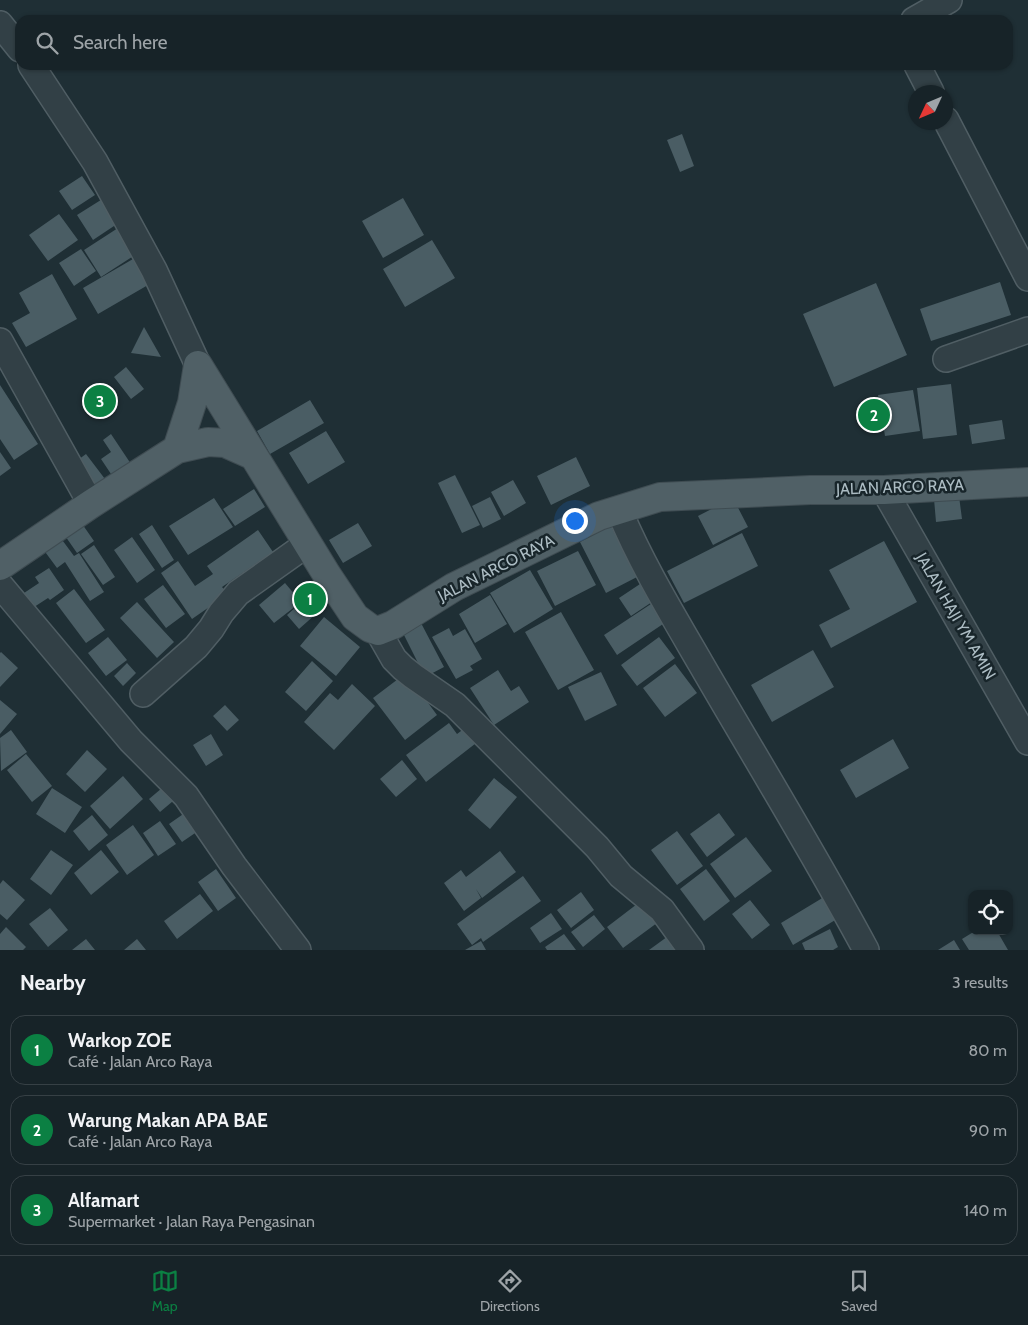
<!DOCTYPE html>
<html lang="en">
<head>
<meta charset="utf-8">
<style>
  body { margin:0; font-family:Cabin,sans-serif; background:#242f34; color:#f1f3f6 }
  .controls { position:absolute; right:15px; bottom:15px; display:grid; overflow:hidden; border-radius:10px; box-shadow:0 1px 4px #0004 }
  .controls button { width:45px; height:45px; display:grid; place-items:center; padding:0; border:0; border-bottom:1px solid #364045; background:#172328; color:#f1f3f6; font:25px sans-serif }
  .compass { position:absolute; left:908px; top:85px; width:45px; height:45px; border-radius:50%; background:#172328; box-shadow:0 1px 4px #0004; rotate:226deg }
  .you { position:absolute; left:574px; top:520px; width:18px; height:18px; margin:-12px; border:4px solid #fff; border-radius:50%; background:#1a73e8; box-shadow:0 0 0 8px #1a73e833 }
  .badge { display:grid; place-items:center; width:32px; height:32px; border-radius:50%; background:#0b8043; color:#fff; font-size:16px; font-weight:700 }
  .pin { position:absolute; translate:-50% -50%; border:2px solid #fff; box-shadow:0 1px 5px #0006 }
  .list { margin:0; padding:0; list-style:none }
  h2 { display:flex; justify-content:space-between; align-items:center; height:65px; margin:0; padding:0 20px; font-size:21px }
  h2 small { font-size:16px; font-weight:400; color:#9ea4a8 }
  .list li { display:grid; grid-template-columns:32px 1fr auto; gap:15px; align-items:center; box-sizing:border-box; height:70px; margin:0 10px 10px; padding:0 10px; border:1px solid #364045; border-radius:15px }
  .list b { display:block; font-size:19px; white-space:nowrap }
  .list p { margin:0; font-size:16px; white-space:nowrap; color:#9ea4a8 }
  .list em { font-size:16px; font-style:normal; color:#9ea4a8 }
  .icon { flex:none; width:28px; height:28px; fill:none; stroke:currentColor; stroke-width:2; stroke-linecap:round; stroke-linejoin:round }
  .map { position:relative; flex:none; width:1028px; height:950px; overflow:hidden }
  .search { position:absolute; background:#172328; box-shadow:0 1px 4px #0004; left:15px; right:15px; top:15px; height:55px; display:flex; align-items:center; gap:12px; box-sizing:border-box; padding:0 18px; border-radius:15px; color:#9ea4a8; font-size:19px }
  .sheet { height:305px; background:#172328 }
  nav { display:flex; justify-content:space-around; align-items:center; box-sizing:border-box; height:70px; border-top:1px solid #364045; background:#172328; font-size:14px; color:#9ea4a8 }
  nav a { display:grid; justify-items:center; gap:2px }
  nav .on { color:#0b8043 }
  .map>svg:first-child { display:block }
</style>
</head>
<body>
<div class="map">
<svg width="1028" height="950" viewBox="0 0 1028 950">
  <rect width="100%" height="100%" fill="#1f2f35"/>
  <path fill="#4a5d64" d="M 682,134 L 694,166 L 680,172 L 667,140 Z
    M 82,176 L 95,195 L 72,210 L 59,191 Z
    M 104,198 L 120,222 L 93,240 L 77,215 Z
    M 403,198 L 424,235 L 383,258 L 362,221 Z
    M 59,214 L 78,240 L 48,261 L 29,235 Z
    M 118,228 L 135,255 L 101,277 L 84,250 Z
    M 432,240 L 455,278 L 405,307 L 383,269 Z
    M 81,249 L 96,271 L 74,286 L 59,263 Z
    M 133,259 L 148,285 L 98,314 L 83,288 Z
    M 52,274 L 77,319 L 26,347 L 12,323 L 30,313 L 19,293 Z
    M 1000,282 L 1011,315 L 931,341 L 920,309 Z
    M 876,283 L 907,355 L 834,387 L 803,314 Z
    M 144,327 L 161,357 L 131,353 Z
    M 126,367 L 144,389 L 131,399 L 114,377 Z
    M 951,384 L 957,435 L 923,439 L 917,388 Z
    M 0,385 L 38,444 L 14,460 L 0,439 Z
    M 913,390 L 920,431 L 885,436 L 878,395 Z
    M 310,400 L 324,423 L 270,454 L 257,431 Z
    M 1002,420 L 1005,439 L 972,444 L 969,425 Z
    M 326,431 L 345,462 L 308,484 L 289,453 Z
    M 111,434 L 133,467 L 115,480 L 101,459 L 111,452 L 103,440 Z
    M 0,452 L 11,468 L 0,476 Z
    M 86,454 L 105,479 L 94,487 L 75,462 Z
    M 576,457 L 590,486 L 551,505 L 537,476 Z
    M 455,475 L 480,525 L 462,533 L 438,483 Z
    M 513,480 L 526,503 L 504,516 L 491,492 Z
    M 254,489 L 265,507 L 235,526 L 223,509 Z
    M 959,496 L 962,519 L 936,522 L 934,499 Z
    M 490,497 L 501,519 L 483,528 L 472,506 Z
    M 214,498 L 233,527 L 188,555 L 169,526 Z
    M 733,498 L 748,527 L 713,545 L 698,516 Z
    M 78,518 L 94,541 L 77,553 L 61,530 Z
    M 358,523 L 372,546 L 343,563 L 329,540 Z
    M 152,525 L 174,560 L 162,568 L 139,534 Z
    M 611,526 L 637,577 L 606,593 L 580,542 Z
    M 258,530 L 273,552 L 222,587 L 228,594 L 192,619 L 161,573 L 178,561 L 195,586 L 213,574 L 207,566 Z
    M 57,533 L 74,556 L 79,553 L 104,592 L 90,601 L 65,562 L 57,568 L 40,545 Z
    M 742,533 L 758,566 L 684,603 L 667,571 Z
    M 132,537 L 155,570 L 137,583 L 114,550 Z
    M 884,541 L 917,602 L 831,648 L 819,625 L 850,609 L 829,570 Z
    M 94,545 L 115,577 L 103,585 L 81,554 Z
    M 578,551 L 596,585 L 555,606 L 537,571 Z
    M 49,568 L 64,590 L 50,600 L 48,598 L 31,609 L 21,595 L 39,583 L 35,577 Z
    M 530,570 L 553,609 L 514,633 L 490,593 Z
    M 285,583 L 301,602 L 274,623 L 259,605 Z
    M 640,584 L 652,602 L 631,616 L 619,598 Z
    M 163,585 L 185,614 L 166,628 L 144,599 Z
    M 74,589 L 105,630 L 86,643 L 56,603 Z
    M 313,592 L 325,606 L 299,629 L 287,615 Z
    M 490,595 L 507,624 L 475,643 L 459,614 Z
    M 657,600 L 666,613 L 659,618 L 663,624 L 617,655 L 604,635 Z
    M 137,602 L 174,642 L 157,658 L 120,618 Z
    M 561,612 L 594,670 L 558,690 L 525,632 Z
    M 324,617 L 360,647 L 336,676 L 300,646 Z
    M 421,623 L 444,667 L 425,677 L 403,633 Z
    M 449,628 L 453,636 L 465,629 L 482,659 L 470,666 L 473,670 L 456,679 L 432,637 Z
    M 108,637 L 127,660 L 106,676 L 88,653 Z
    M 659,637 L 675,658 L 637,686 L 621,665 Z
    M 813,650 L 834,687 L 772,722 L 751,685 Z
    M 1,652 L 18,668 L 0,687 L 0,653 Z
    M 312,661 L 333,681 L 306,711 L 285,692 Z
    M 127,663 L 136,673 L 123,686 L 114,676 Z
    M 675,664 L 697,693 L 665,717 L 643,688 Z
    M 498,670 L 511,691 L 519,686 L 529,702 L 494,725 L 470,688 Z
    M 601,672 L 617,705 L 585,721 L 568,687 Z
    M 406,673 L 437,715 L 405,740 L 373,698 Z
    M 352,684 L 375,706 L 334,750 L 304,722 L 330,693 L 338,700 Z
    M 0,700 L 17,714 L 0,734 Z
    M 225,705 L 239,720 L 227,731 L 213,716 Z
    M 449,723 L 457,734 L 469,725 L 480,740 L 426,782 L 406,755 Z
    M 11,730 L 27,752 L 1,771 L 0,738 Z
    M 211,734 L 223,755 L 206,766 L 193,745 Z
    M 893,739 L 909,768 L 856,798 L 840,770 Z
    M 87,750 L 107,769 L 85,792 L 66,774 Z
    M 26,754 L 52,786 L 32,802 L 7,770 Z
    M 402,760 L 417,779 L 396,797 L 380,779 Z
    M 123,776 L 143,799 L 110,829 L 90,806 Z
    M 494,778 L 517,797 L 490,829 L 468,810 Z
    M 168,783 L 179,796 L 160,812 L 149,799 Z
    M 52,788 L 82,807 L 65,833 L 36,814 Z
    M 189,810 L 201,829 L 182,842 L 169,824 Z
    M 719,813 L 735,835 L 707,857 L 690,834 Z
    M 92,815 L 108,835 L 89,851 L 73,831 Z
    M 160,821 L 176,844 L 158,856 L 143,833 Z
    M 133,825 L 154,855 L 127,875 L 106,845 Z
    M 677,831 L 703,866 L 677,885 L 651,850 Z
    M 746,837 L 772,871 L 735,898 L 710,864 Z
    M 51,850 L 73,865 L 51,895 L 30,879 Z
    M 101,850 L 119,872 L 91,895 L 74,873 Z
    M 500,851 L 516,872 L 482,898 L 476,889 L 481,898 L 464,911 L 444,883 L 461,870 L 466,877 Z
    M 216,869 L 236,898 L 218,911 L 198,882 Z
    M 706,869 L 730,901 L 704,921 L 680,889 Z
    M 523,876 L 541,901 L 483,942 L 481,938 L 472,945 L 457,924 Z
    M 3,880 L 25,900 L 7,920 L 0,914 L 0,884 Z
    M 581,892 L 594,910 L 571,928 L 557,910 Z
    M 200,894 L 213,911 L 177,939 L 164,921 Z
    M 824,897 L 837,919 L 793,945 L 781,923 Z
    M 750,900 L 770,925 L 752,939 L 732,914 Z
    M 641,901 L 657,923 L 623,948 L 607,927 Z
    M 50,908 L 68,930 L 48,947 L 29,924 Z
    M 551,913 L 562,929 L 540,943 L 530,928 Z
    M 594,915 L 605,929 L 583,947 L 571,932 Z
    M 6,927 L 26,947 L 23,950 L 0,950 L 0,934 Z
    M 830,929 L 838,947 L 833,950 L 805,950 L 802,943 Z
    M 975,931 L 997,931 L 1008,950 L 969,950 L 962,939 Z
    M 564,934 L 576,950 L 547,950 L 545,947 Z
    M 671,934 L 683,950 L 649,950 Z
    M 86,939 L 95,950 L 72,950 Z
    M 137,939 L 146,950 L 124,950 Z
    M 954,940 L 960,950 L 938,950 Z
    M 481,941 L 486,950 L 465,950 Z"/>
  <g fill="none" stroke-linecap="round" stroke-linejoin="round">
    <defs>
      <path id="minor" d="M 914,20 L 949,0
        M 0,24 L 20,49
        M 31,65 L 95,162 L 154,270 L 198,365
        M 917,65 L 931,92
        M 946,120 L 1028,278
        M 0,341 L 91,504
        M 946,359 L 1028,330
        M 884,490 L 1028,742
        M 619,510 C 641,563 672,614 701,664 C 756,759 814,853 866,950
        M 0,585 L 131,741 L 186,796 L 234,866 L 298,950
        M 378,631 L 394,659 L 403,668 L 413,676 L 455,705 L 597,847 L 621,876 L 662,910 L 691,950
        M 143,694 L 196,647 L 211,629 L 221,613 L 238,593 L 307,544"/>
      <path id="major" d="M 198,365 L 327,575 L 355,617 L 370,628 L 378,631 L 393,625 L 454,587 L 599,516 L 660,497 L 810,490 L 884,490 L 1028,482
        M 177,449 L 192,403 L 198,365
        M 0,566 L 91,504 L 177,449 L 208,442 L 225,443 L 252,455"/>
    </defs>
    <use href="#minor" stroke="#505e64" stroke-width="28"/>
    <use href="#major" stroke="#3f4c52" stroke-width="30"/>
    <use href="#minor" stroke="#324046" stroke-width="25"/>
    <use href="#major" stroke="#506066" stroke-width="28"/>
  </g>
  <g text-anchor="middle" dominant-baseline="central" stroke-width="5" stroke-linejoin="round" paint-order="stroke">
    <g font-size="16" fill="#acbcc3" stroke="#18252a">
      <text transform="translate(900 487) rotate(-2)">JALAN ARCO RAYA</text>
      <text transform="translate(496 568) rotate(-27)">JALAN ARCO RAYA</text>
      <text transform="translate(956 616) rotate(60)">JALAN HAJI YM AMIN</text>
    </g>
  </g>
</svg>
<div class="controls">
<button><svg class="icon" aria-label="locate" viewBox="0 0 24 24"><circle cx="12" cy="12" r="6"/><path d="M12 2v4M12 18v4M2 12h4M18 12h4"/></svg></button>
</div>
<svg class="compass" viewBox="-18 -18 36 36"><path d="M0-13l5 13h-10z" fill="#e53935"/><path d="M0 13l5-13h-10z" fill="#9ea4a8"/></svg>
<div class="you"></div>
<div class="pin badge" style="left:310px;top:599px">1</div>
<div class="pin badge" style="left:874px;top:415px">2</div>
<div class="pin badge" style="left:100px;top:401px">3</div>
<div class="search"><svg class="icon" aria-label="search" viewBox="0 0 24 24"><circle cx="10" cy="10" r="6"/><path d="M15 15l6 6"/></svg>Search here</div>
</div>
<section class="sheet">
<h2>Nearby<small>3 results</small></h2>
<ul class="list">
<li><span class="badge">1</span><div><b>Warkop ZOE</b><p>Café · Jalan Arco Raya</p></div><em>80 m</em></li>
<li><span class="badge">2</span><div><b>Warung Makan APA BAE</b><p>Café · Jalan Arco Raya</p></div><em>90 m</em></li>
<li><span class="badge">3</span><div><b>Alfamart</b><p>Supermarket · Jalan Raya Pengasinan</p></div><em>140 m</em></li>
</ul>
</section>
<nav>
<a class="on"><svg class="icon" aria-label="map" viewBox="0 0 24 24"><path d="M3 6l6-2 6 2 6-2v14l-6 2-6-2-6 2zM9 4v14M15 6v14"/></svg>Map</a>
<a><svg class="icon" aria-label="directions" viewBox="0 0 24 24"><path d="M12 3l9 9-9 9-9-9zM9 14v-3h6M13 9l2 2-2 2"/></svg>Directions</a>
<a><svg class="icon" aria-label="saved" viewBox="0 0 24 24"><path d="M7 4h10v16l-5-4-5 4z"/></svg>Saved</a>
</nav>
</body>
</html>
